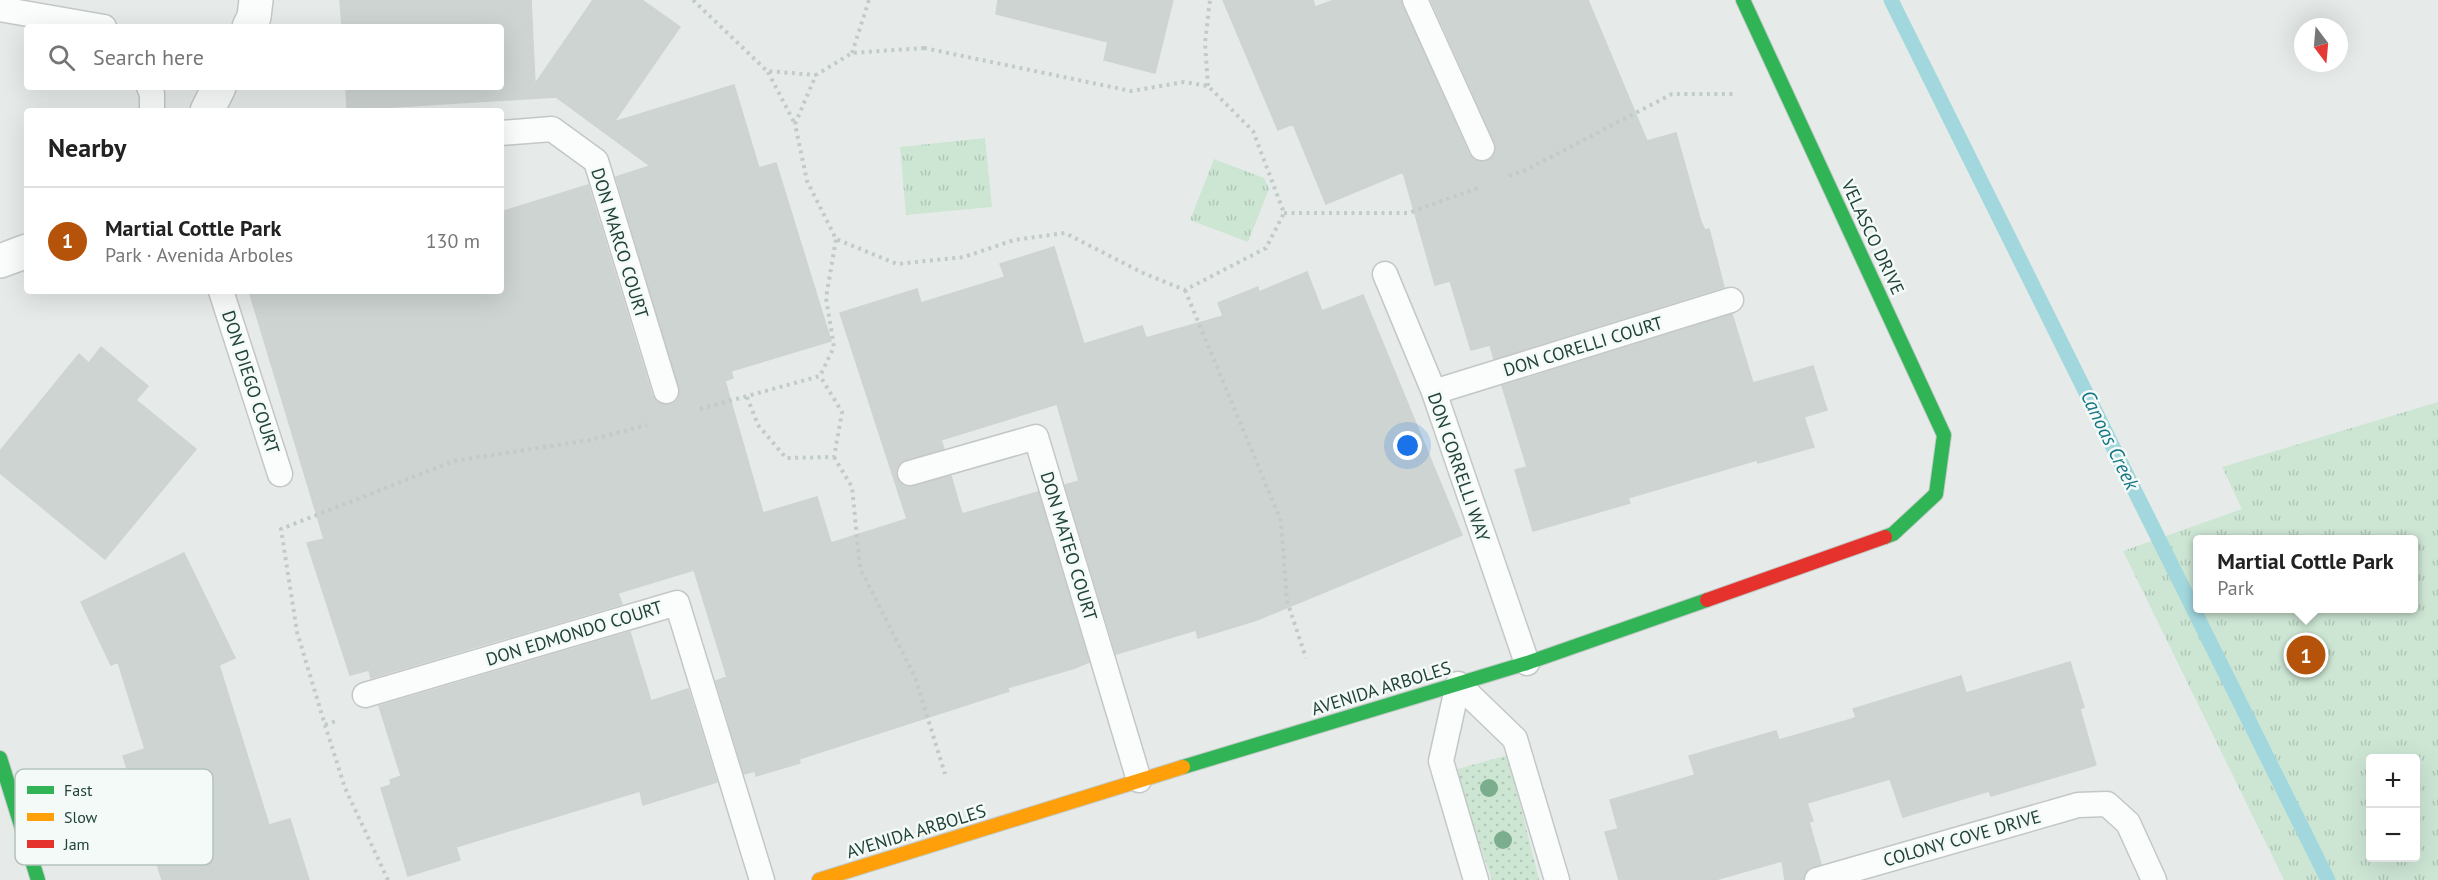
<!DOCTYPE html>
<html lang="en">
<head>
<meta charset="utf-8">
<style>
  body { margin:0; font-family:"PT Sans",sans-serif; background:#f6f6f6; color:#222 }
  .controls { position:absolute; right:18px; bottom:18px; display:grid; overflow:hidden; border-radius:6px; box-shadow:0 6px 24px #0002 }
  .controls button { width:54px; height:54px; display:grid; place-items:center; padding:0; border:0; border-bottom:2px solid #e0e0e0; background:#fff; color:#222; font:30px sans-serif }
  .compass { position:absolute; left:2294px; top:18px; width:54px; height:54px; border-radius:50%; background:#fff; box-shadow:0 6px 24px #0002; rotate:164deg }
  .you { position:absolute; left:1408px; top:446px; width:21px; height:21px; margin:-15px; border:4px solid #fff; border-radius:50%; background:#1a73e8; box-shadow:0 0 0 9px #1a73e833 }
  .badge { display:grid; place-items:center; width:39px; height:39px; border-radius:50%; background:#b45309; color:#fff; font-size:20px; font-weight:700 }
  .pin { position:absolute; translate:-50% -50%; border:3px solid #fff; box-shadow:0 2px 6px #0006 }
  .popup { position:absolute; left:2193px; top:535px; width:225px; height:78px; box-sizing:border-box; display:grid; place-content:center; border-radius:6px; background:#fff; filter:drop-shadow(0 2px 4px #0005); font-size:20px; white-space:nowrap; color:#767676 }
  .popup b { font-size:22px; color:#222 }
  .popup::after { content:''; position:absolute; left:50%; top:100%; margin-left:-12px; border:12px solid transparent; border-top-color:#fff }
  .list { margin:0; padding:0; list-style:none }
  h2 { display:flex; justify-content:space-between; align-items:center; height:78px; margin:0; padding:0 24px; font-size:26px }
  h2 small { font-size:20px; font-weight:400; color:#767676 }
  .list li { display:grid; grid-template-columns:39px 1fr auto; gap:18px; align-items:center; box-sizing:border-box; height:108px; padding:0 24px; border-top:2px solid #e0e0e0 }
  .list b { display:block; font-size:22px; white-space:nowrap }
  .list p { margin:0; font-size:20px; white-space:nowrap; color:#767676 }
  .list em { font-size:20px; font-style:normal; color:#767676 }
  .icon { flex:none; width:33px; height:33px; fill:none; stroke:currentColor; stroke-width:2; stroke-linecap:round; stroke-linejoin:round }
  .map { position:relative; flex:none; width:2438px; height:880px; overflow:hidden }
  .search { position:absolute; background:#fff; box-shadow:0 6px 24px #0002; left:24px; top:24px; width:480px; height:66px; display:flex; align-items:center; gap:15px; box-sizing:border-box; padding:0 21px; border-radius:6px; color:#767676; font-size:22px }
  .panel { position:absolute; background:#fff; box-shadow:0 6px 24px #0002; left:24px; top:108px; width:480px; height:186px; border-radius:6px }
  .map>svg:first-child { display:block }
</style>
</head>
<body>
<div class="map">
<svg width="2438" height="880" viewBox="0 0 2438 880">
  <defs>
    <pattern id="grass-dots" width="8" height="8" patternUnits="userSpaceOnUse" patternTransform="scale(1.5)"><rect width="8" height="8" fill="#cde6d4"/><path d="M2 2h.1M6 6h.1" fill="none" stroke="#b0c6b7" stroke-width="1.8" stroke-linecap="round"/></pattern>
    <pattern id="park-tufts" width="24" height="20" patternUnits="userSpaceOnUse" patternTransform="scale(1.5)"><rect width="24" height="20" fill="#cde6d4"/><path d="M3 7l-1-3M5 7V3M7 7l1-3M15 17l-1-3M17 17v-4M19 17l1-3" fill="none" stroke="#b0c6b7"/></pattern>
  </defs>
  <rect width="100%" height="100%" fill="#e6ebe9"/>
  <path fill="url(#grass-dots)" d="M 1508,755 L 1539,880 L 1492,880 L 1454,770 Z"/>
  <path fill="url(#park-tufts)" fill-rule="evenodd" d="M 985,138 L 992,207 L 906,215 L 900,147 Z
    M 1214,159 L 1264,178 L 1269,189 L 1248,242 L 1190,220 Z
    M 2438,402 L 2438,880 L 2284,880 L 2123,551 L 2242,509 L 2222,467 ZM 2198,540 L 2414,540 L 2414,608 L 2198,608 ZM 2370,758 L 2416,758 L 2416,858 L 2370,858 Z"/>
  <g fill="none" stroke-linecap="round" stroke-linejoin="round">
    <path stroke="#a2d7de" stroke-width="15" d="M 1891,0 L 2328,880"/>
  </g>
  <path fill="#cdd4d1" stroke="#ced4d2" stroke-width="1.5" d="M 340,0 L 531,0 L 535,84 L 593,0 L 642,0 L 680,27 L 614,122 L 734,85 L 759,168 L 776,163 L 831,341 L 731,371 L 733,378 L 725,381 L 763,513 L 817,497 L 831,543 L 907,519 L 840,313 L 917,289 L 921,303 L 1005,277 L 1000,264 L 1054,247 L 1084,344 L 1142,326 L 1146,338 L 1223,316 L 1218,303 L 1258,287 L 1259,292 L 1307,272 L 1322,311 L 1363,295 L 1462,535 L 1257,620 L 1198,638 L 1196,630 L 1116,654 L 1065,485 L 1079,481 L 1057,404 L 941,440 L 944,449 L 906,460 L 896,469 L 896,476 L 900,483 L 907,487 L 951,476 L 962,514 L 1038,492 L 1089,662 L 1075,668 L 1007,688 L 1009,691 L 799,759 L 800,763 L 756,776 L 755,771 L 744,774 L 716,681 L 727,677 L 694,570 L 618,593 L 622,604 L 371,678 L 369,670 L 350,675 L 307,543 L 324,539 L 249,291 L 501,291 L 501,212 L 588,185 L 652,395 L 657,402 L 670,405 L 677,400 L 680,394 L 616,177 L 650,166 L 556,97 L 347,110 L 346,87 L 501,87 L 501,27 L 342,27 Z
    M 998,0 L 1173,0 L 1155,73 L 1104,60 L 1108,42 L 996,14 Z
    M 1223,0 L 1313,0 L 1315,7 L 1334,0 L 1401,0 L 1469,154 L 1474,160 L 1481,162 L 1493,157 L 1496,150 L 1495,143 L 1431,0 L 1588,0 L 1647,141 L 1676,133 L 1701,222 L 1705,230 L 1709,229 L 1724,287 L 1494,359 L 1490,345 L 1471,350 L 1450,281 L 1435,285 L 1403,172 L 1326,204 L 1293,124 L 1278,130 Z
    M 1732,314 L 1753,383 L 1813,366 L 1827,410 L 1804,417 L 1814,447 L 1758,463 L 1757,460 L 1628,498 L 1630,503 L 1533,531 L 1515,470 L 1527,467 L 1502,386 Z
    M 101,347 L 148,386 L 136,400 L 196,449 L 105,559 L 0,473 L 0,451 L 79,354 L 89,363 Z
    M 184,553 L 235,658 L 219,665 L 269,825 L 290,819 L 309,880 L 162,880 L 123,756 L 145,749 L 118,662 L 111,665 L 81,602 Z
    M 630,632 L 651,701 L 688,689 L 717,782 L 643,805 L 640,791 L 456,847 L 460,860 L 408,876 L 381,788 L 391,785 L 390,780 L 401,776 L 379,706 Z
    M 2070,662 L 2084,707 L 2080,709 L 2096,765 L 1991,796 L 1989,791 L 1903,817 L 1890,779 L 1807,803 L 1813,821 L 1809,822 L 1821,864 L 1807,870 L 1803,880 L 1785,880 L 1782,861 L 1715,880 L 1619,880 L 1605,832 L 1618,829 L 1610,800 L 1695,775 L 1689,756 L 1776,731 L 1779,740 L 1852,719 L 1856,717 L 1853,709 L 1961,676 L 1966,693 Z"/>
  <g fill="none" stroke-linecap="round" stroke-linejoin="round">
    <defs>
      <path id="lane" d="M 1415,0 L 1482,148
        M 0,9 L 104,27
        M 149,87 L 152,94 L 152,111
        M 501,133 L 552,129 L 596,161 L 666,391
        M 1385,274 L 1434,392 L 1527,663
        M 221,291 L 280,474
        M 1434,392 L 1731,300
        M 910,473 L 1036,437 L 1139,780
        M 1458,684 L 1515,739 L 1557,880
        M 1458,684 L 1441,761 L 1476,880
        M 365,695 L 677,603 L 762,880
        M 1817,880 L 2078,805 L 2107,804 L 2128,823 L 2154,880"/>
      <path id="street" d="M 249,27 L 254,17 L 256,0
        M 207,111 L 219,87
        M 0,261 L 27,251"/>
      <path id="fast" d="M 1743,0 L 1944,435 L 1936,494 L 1893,534 L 1885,537
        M 0,758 L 38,880
        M 1183,767 L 1527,663 L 1707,600"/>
      <path id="slow" d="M 819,880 L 1183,767"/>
      <path id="jam" d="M 1707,600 L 1885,537"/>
    </defs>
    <use href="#lane" stroke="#c3c8c6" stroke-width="27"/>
    <use href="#street" stroke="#c3c8c6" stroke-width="36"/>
    <use href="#fast" stroke="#c1c9c6" stroke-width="16"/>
    <use href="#slow" stroke="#c1c9c6" stroke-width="16"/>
    <use href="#jam" stroke="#c1c9c6" stroke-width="16"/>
    <path stroke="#c1cbc7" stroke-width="4" stroke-dasharray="3 4.5" stroke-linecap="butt" d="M 693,0 L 767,71 L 816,75
      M 924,48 L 1131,91 L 1184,82 L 1208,86 L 1253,131 L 1284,213 L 1266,248 L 1185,290 L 1143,273 L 1065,233 L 1014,240 L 964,257 L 897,264 L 836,239 L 807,181 L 795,124 L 816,75 L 852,53 Z
      M 852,53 L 869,0
      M 768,72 L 795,124
      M 1208,86 L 1205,43 L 1210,0
      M 1509,176 L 1526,170 L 1672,94 L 1735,94
      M 1284,213 L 1409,213 L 1480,187
      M 1185,290 L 1281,521 L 1287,601 L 1306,658
      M 747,397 L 758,425 L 786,458 L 834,457 L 842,412 L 820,376
      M 700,409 L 820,376 L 834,347 L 826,298 L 836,239
      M 834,457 L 852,487 L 860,568 L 915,677 L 945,774
      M 325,725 L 339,720
      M 388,880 L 345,788 L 325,725 L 297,632 L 281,529 L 454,461 L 590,440 L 647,425"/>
    <use href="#lane" stroke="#fbfcfc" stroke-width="24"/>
    <use href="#street" stroke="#fbfcfc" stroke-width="33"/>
    <use href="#fast" stroke="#30b455" stroke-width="14"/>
    <use href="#slow" stroke="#ff9f0a" stroke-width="14"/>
    <use href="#jam" stroke="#e5322d" stroke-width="14"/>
  </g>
  <g fill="#7cae8e">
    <circle cx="1489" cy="788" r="9"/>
    <circle cx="1503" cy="840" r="9"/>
  </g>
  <g text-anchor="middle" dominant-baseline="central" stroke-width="5" stroke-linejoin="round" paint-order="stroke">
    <g font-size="18" fill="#204237" stroke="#f4faf7">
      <text transform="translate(1873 237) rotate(65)">VELASCO DRIVE</text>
      <text transform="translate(620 243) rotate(73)">DON MARCO COURT</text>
      <text transform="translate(1583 346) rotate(-17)">DON CORELLI COURT</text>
      <text transform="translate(251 382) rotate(72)">DON DIEGO COURT</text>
      <text transform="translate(1459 467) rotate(71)">DON CORRELLI WAY</text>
      <text transform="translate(1069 546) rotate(73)">DON MATEO COURT</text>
      <text transform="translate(574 633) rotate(-17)">DON EDMONDO COURT</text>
      <text transform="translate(1381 688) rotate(-17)">AVENIDA ARBOLES</text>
      <text transform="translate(916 831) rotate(-17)">AVENIDA ARBOLES</text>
      <text transform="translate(1962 838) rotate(-16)">COLONY COVE DRIVE</text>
    </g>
    <g font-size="20" font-style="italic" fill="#137584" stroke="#f4faf7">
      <text transform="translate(2110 440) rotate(64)">Canoas Creek</text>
    </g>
  </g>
  <rect x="15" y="769" width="198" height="96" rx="9" fill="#f4faf7" stroke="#b4c3bd" stroke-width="1.5"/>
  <rect x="27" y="786" width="27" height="8" fill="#30b455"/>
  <rect x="27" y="813" width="27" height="8" fill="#ff9f0a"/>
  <rect x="27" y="840" width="27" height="8" fill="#e5322d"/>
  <g font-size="16" fill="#204237">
    <text x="64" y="796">Fast</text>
    <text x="64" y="823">Slow</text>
    <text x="64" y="850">Jam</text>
  </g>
</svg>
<div class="controls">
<button>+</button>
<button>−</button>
</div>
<svg class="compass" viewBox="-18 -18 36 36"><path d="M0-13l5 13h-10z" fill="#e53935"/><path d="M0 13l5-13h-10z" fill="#767676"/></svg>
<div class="you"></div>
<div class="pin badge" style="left:2306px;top:655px">1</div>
<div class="popup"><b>Martial Cottle Park</b>Park</div>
<div class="search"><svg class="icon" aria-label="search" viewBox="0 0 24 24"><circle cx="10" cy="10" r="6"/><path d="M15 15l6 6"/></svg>Search here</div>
<section class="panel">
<h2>Nearby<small></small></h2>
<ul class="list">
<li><span class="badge">1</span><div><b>Martial Cottle Park</b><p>Park · Avenida Arboles</p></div><em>130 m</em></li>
</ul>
</section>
</div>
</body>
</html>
